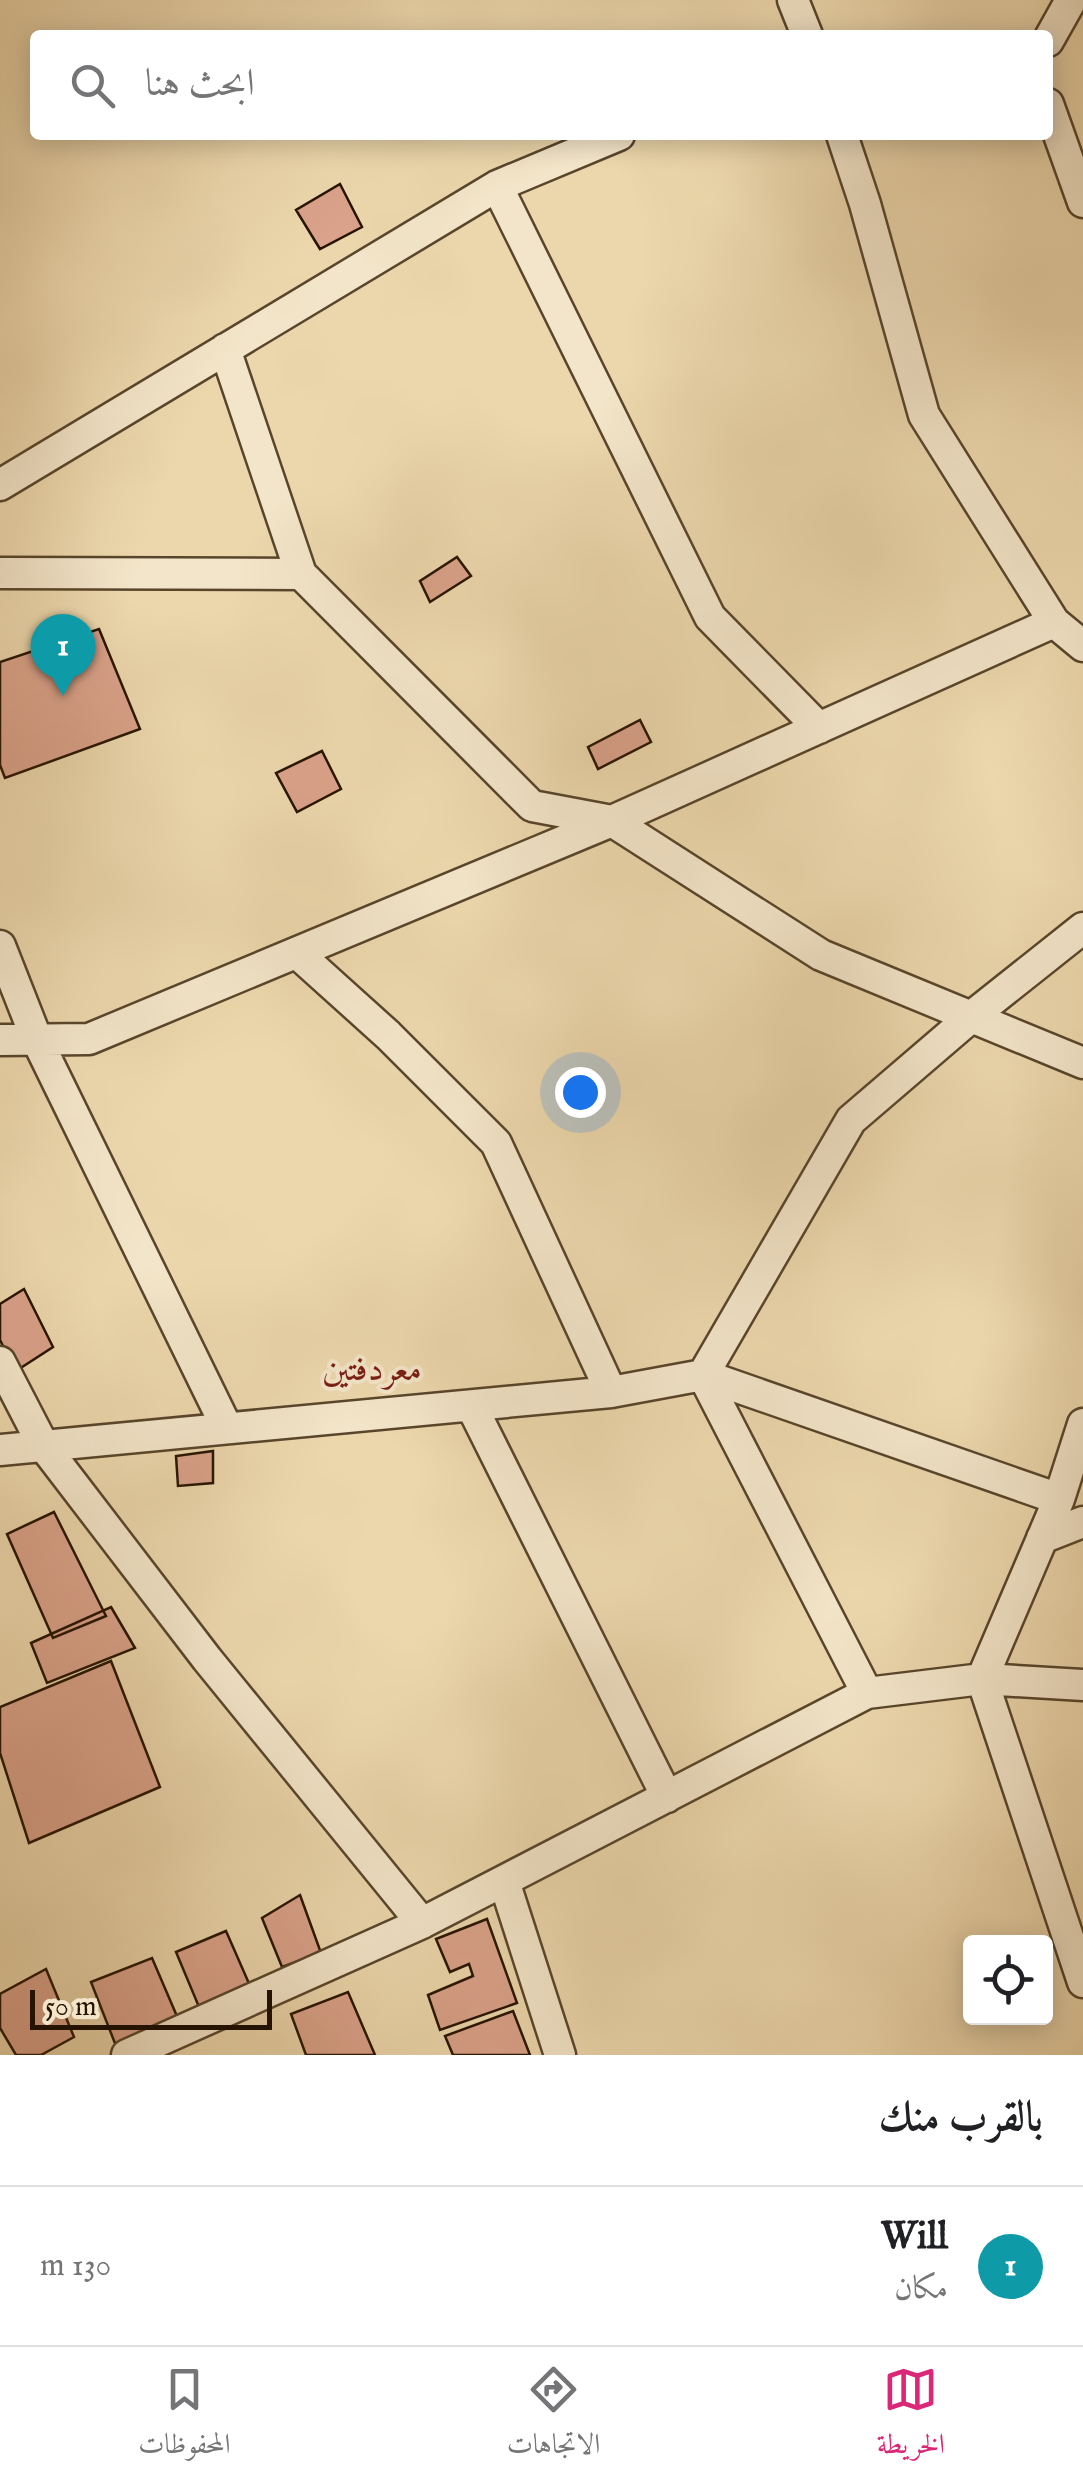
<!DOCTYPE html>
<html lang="ar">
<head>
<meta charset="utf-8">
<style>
  body { margin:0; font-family:"IM FELL English",Amiri,serif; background:#f2f2f2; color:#202124; direction:rtl }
  .controls { position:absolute; right:30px; bottom:30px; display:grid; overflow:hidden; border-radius:10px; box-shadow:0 5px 25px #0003 }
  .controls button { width:90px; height:90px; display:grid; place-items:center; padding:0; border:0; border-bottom:2px solid #e0e0e0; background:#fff; color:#202124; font:50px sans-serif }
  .scale { position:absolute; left:30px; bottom:25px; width:242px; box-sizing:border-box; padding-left:10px; border:5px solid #271400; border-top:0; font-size:28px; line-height:35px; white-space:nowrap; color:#271400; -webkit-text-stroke:8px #f3e5c9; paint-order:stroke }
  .you { position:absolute; left:580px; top:1092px; width:35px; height:35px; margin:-25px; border:8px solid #fff; border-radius:50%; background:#1a73e8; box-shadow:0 0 0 15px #1a73e833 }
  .badge { display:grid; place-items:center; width:65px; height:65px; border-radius:50%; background:#db2777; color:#fff; font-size:32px; font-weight:700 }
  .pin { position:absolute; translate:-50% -82px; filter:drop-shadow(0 2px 5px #0008) }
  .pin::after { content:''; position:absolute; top:52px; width:35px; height:30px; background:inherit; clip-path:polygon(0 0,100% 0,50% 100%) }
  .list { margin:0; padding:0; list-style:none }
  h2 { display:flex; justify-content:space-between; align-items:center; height:130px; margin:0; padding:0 40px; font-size:42px }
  h2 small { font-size:32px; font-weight:400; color:#757577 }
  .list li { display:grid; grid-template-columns:65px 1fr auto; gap:30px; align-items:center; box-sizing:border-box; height:160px; padding:0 40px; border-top:2px solid #e0e0e0 }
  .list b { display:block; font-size:38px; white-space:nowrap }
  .list p { margin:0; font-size:32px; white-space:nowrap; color:#757577 }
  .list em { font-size:32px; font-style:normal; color:#757577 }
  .icon { flex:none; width:55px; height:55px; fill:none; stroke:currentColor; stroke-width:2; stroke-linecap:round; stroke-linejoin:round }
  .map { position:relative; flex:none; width:1083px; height:2055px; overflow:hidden; direction:ltr }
  .search { position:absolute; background:#fff; box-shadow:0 5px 25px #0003; left:30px; right:30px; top:30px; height:110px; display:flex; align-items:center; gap:25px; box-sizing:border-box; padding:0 35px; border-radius:10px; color:#757577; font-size:38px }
  .sheet { height:290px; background:#fff }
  nav { display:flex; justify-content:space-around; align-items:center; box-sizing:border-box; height:140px; border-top:2px solid #e0e0e0; background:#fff; font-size:28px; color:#757577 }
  nav a { display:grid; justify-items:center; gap:5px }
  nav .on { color:#db2777 }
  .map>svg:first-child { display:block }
</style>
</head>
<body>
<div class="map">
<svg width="1083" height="2055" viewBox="0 0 1083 2055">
  <rect width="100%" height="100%" fill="#ecd7ac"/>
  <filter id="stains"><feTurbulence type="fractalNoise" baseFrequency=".002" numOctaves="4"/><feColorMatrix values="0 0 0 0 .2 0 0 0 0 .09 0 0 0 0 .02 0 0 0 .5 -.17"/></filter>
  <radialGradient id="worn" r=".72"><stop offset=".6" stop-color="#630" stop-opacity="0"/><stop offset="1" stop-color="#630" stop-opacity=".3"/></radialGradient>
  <path fill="#daa28a" stroke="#271400" stroke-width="2.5" d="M 340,184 L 362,227 L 320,249 L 296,210 Z
    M 457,557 L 471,576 L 430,602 L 420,581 Z
    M 99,629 L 140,729 L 5,778 L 0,765 L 0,662 Z
    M 640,720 L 651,742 L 598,769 L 588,747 Z
    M 322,751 L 341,789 L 297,812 L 276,773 Z
    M 24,1289 L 53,1347 L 16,1371 L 0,1340 L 0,1304 Z
    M 213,1451 L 213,1483 L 178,1486 L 176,1456 Z
    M 54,1512 L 106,1616 L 53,1638 L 7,1534 Z
    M 111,1607 L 135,1648 L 47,1683 L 31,1643 Z
    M 111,1661 L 160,1787 L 29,1843 L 0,1753 L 0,1707 Z
    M 300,1895 L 321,1953 L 282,1967 L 262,1918 Z
    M 487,1919 L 517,2003 L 440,2030 L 428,1995 L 473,1976 L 469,1964 L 450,1972 L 436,1939 Z
    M 226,1931 L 251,1988 L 199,2007 L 176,1952 Z
    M 152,1958 L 179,2021 L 118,2051 L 91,1982 Z
    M 46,1969 L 74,2037 L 41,2055 L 16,2055 L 0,2028 L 0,1994 Z
    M 348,1992 L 375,2055 L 306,2055 L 291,2014 Z
    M 513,2011 L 530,2055 L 453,2055 L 445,2036 Z"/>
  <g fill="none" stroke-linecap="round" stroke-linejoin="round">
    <defs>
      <path id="street" d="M 793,0 L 807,35
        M 1048,41 L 1071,0
        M 1048,104 L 1083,202
        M 842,135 L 865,204 L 924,415 L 1054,622 L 1083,646
        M 497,186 L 710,617 L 819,728
        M 225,349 L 301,574 L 532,806 L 612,821 L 821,955 L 1083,1063
        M 0,485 L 497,186 L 619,135
        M 0,573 L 301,574
        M 0,946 L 37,1040 L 227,1428
        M 297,953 L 388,1035 L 496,1143 L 611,1392
        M 0,1040 L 89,1039 L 612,821 L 1054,622
        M 0,1362 L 43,1445 L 207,1659 L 422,1923
        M 472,1407 L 667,1797
        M 1083,1424 L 1059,1499 L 982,1679 L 1083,1982
        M 0,1450 L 611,1392 L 703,1375 L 1059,1499
        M 1042,1538 L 1083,1522
        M 867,1693 L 703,1375 L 851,1120 L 971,1017 L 1083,928
        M 504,1881 L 560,2055
        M 127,2055 L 422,1923 L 867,1693 L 982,1679 L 1083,1685"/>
    </defs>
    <use href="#street" stroke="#58452b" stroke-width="35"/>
    <use href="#street" stroke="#f3e5c9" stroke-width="30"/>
  </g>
  <g text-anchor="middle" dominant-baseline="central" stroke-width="8" stroke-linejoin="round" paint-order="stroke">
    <g font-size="35" fill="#7a1f14" stroke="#f3e5c9">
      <text x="372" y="1370">معردفتين</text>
    </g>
  </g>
  <rect width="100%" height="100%" filter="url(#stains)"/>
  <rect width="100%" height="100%" fill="url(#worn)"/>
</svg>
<div class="controls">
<button><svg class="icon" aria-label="locate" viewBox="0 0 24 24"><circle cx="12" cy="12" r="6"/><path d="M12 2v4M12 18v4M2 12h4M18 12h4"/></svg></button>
</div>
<div class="scale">50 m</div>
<div class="you"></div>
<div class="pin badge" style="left:63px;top:696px;background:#0f9aa8">1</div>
<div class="search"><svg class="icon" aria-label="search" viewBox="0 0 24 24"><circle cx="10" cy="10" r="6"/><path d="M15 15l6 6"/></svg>ابحث هنا</div>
</div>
<section class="sheet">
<h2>بالقرب منك<small></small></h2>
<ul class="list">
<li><span class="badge" style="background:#0f9aa8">1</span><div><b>Will</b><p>مكان</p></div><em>130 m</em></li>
</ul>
</section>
<nav>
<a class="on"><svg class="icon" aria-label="map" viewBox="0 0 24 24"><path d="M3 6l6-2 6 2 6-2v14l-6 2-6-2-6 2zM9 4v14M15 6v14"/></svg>الخريطة</a>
<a><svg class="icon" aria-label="directions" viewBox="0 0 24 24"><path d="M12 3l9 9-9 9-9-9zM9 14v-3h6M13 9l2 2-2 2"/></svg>الاتجاهات</a>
<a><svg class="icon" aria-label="saved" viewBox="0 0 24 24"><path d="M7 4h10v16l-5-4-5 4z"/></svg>المحفوظات</a>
</nav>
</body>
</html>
